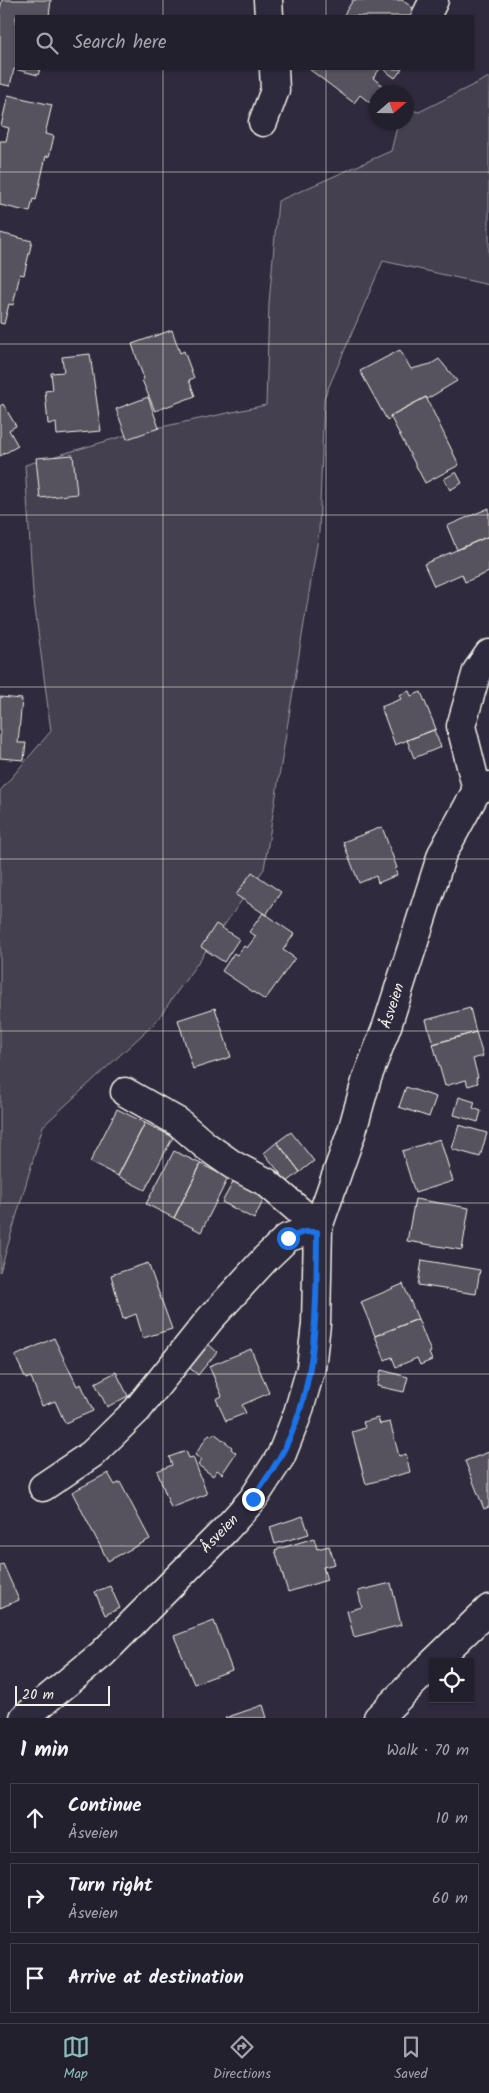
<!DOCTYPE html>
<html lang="en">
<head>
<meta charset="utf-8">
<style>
  body { margin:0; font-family:Kalam,sans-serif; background:#2f2d3a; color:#f1f3f6 }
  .controls { position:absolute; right:15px; bottom:15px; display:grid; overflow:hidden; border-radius:0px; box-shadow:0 1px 4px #0004 }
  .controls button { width:45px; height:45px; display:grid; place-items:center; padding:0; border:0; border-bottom:1px solid #403e4a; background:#23202e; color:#f1f3f6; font:25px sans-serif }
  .compass { position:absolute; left:369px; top:85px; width:45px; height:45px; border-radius:50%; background:#23202e; box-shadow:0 1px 4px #0004; rotate:70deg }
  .scale { position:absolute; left:15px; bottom:12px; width:95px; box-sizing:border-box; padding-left:5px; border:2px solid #f4f1e8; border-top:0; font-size:14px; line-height:18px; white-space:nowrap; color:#f4f1e8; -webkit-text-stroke:4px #2f2a3d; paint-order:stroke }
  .stop { position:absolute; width:15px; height:15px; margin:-11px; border:4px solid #1a73e8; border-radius:50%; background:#fff }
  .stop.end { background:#1a73e8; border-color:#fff; box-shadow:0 1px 5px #0008 }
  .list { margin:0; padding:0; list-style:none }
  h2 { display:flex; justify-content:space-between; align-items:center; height:65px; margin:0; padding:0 20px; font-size:21px }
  h2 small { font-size:16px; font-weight:400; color:#a3a3aa }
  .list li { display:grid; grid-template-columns:32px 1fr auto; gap:15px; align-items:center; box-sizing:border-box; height:70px; margin:0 10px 10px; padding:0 10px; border:1px solid #403e4a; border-radius:0px }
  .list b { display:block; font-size:19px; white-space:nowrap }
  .list p { margin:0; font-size:16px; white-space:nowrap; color:#a3a3aa }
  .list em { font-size:16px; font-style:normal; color:#a3a3aa }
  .icon { flex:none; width:28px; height:28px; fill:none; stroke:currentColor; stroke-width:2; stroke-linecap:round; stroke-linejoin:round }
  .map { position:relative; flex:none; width:489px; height:1718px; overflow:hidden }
  .search { position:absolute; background:#23202e; box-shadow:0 1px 4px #0004; left:15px; right:15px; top:15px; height:55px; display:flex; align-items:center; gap:12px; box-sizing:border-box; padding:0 18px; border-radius:0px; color:#a3a3aa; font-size:19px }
  .sheet { height:305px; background:#23202e }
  nav { display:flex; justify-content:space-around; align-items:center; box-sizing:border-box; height:70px; border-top:1px solid #403e4a; background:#23202e; font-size:14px; color:#a3a3aa }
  nav a { display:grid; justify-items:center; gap:2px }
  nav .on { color:#8bbbb9 }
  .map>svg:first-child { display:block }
</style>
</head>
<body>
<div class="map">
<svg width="489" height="1718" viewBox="0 0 489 1718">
  <rect width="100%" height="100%" fill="#2f2a3d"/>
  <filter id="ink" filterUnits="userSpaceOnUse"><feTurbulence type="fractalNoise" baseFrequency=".02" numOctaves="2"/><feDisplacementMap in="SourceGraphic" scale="10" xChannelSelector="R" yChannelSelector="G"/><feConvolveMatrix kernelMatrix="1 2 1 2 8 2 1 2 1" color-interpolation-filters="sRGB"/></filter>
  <g filter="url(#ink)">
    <path fill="#454050" stroke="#9c989c" d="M 489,77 L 489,285 L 383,261 L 324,398 L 319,532 L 264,869 L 155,1023 L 43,1126 L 0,1272 L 0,791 L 51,731 L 33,593 L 25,465 L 137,432 L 266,405 L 269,303 L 278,201 L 391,151 L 398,123 L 406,122 L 407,109 L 419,112 Z"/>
    <path fill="#56525f" stroke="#f4f1e8" d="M 2,0 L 51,0 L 49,16 L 16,16 L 16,69 L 40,69 L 38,75 L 14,69 L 10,86 L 0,84 L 0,9 Z
      M 353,0 L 402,0 L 421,14 L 419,16 L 343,16 Z
      M 309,69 L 380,69 L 373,78 L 387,89 L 384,92 L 376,92 L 374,106 L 360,95 L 354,103 Z
      M 383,69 L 402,69 L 395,78 Z
      M 8,95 L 52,105 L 45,134 L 54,136 L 49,157 L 46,156 L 36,200 L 33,199 L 30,212 L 0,205 L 0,141 L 6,141 L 9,128 L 1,126 Z
      M 0,233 L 32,241 L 24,275 L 20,274 L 13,305 L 9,304 L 4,324 L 0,323 Z
      M 172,330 L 180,353 L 184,351 L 194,378 L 189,380 L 195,396 L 155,411 L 142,380 L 144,379 L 132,344 Z
      M 400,350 L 411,369 L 431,364 L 439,359 L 457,381 L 427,399 L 426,397 L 390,416 L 391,418 L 387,420 L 360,371 Z
      M 90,354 L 101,431 L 57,435 L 56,423 L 48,424 L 45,391 L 53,390 L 51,373 L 64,372 L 62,357 Z
      M 148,397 L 159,428 L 127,439 L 116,409 Z
      M 426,397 L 459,465 L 425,483 L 390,416 Z
      M 3,404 L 16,426 L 9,430 L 18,446 L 0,456 L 0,406 Z
      M 73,455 L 77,494 L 40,498 L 36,458 Z
      M 456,472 L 462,483 L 450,490 L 444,479 Z
      M 489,508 L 489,536 L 457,550 L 447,526 Z
      M 489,536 L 489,572 L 465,582 L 462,574 L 434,586 L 424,564 Z
      M 409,691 L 411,696 L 421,692 L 436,729 L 395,745 L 381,707 L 401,699 L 399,695 Z
      M 0,697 L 22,699 L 18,743 L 26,743 L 24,760 L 0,758 Z
      M 434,730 L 441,747 L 414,758 L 407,740 Z
      M 382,827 L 397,868 L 395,869 L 397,875 L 378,883 L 376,876 L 359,883 L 343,842 Z
      M 252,872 L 281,892 L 266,915 L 236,895 Z
      M 263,913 L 294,934 L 283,950 L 295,958 L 265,1000 L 222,971 L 234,953 L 237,955 L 244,946 L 247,948 L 256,936 L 249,932 Z
      M 216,924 L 239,939 L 224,962 L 201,947 Z
      M 215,1008 L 231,1057 L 193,1069 L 178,1020 Z
      M 470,1008 L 476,1032 L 433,1044 L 426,1020 Z
      M 476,1032 L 483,1056 L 473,1059 L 478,1077 L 476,1077 L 478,1083 L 468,1086 L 466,1080 L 445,1086 L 433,1044 Z
      M 406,1087 L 436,1097 L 429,1117 L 399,1107 Z
      M 459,1097 L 475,1102 L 473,1108 L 481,1111 L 478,1122 L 454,1115 Z
      M 117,1109 L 145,1123 L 118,1176 L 90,1162 Z
      M 145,1123 L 173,1137 L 145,1190 L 118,1176 Z
      M 459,1125 L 487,1133 L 480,1157 L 452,1149 Z
      M 291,1132 L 314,1161 L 300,1172 L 277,1142 Z
      M 440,1139 L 453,1181 L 415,1193 L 402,1151 Z
      M 277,1142 L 300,1172 L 287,1182 L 264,1153 Z
      M 174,1151 L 201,1164 L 174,1218 L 146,1204 Z
      M 201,1164 L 228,1178 L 201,1232 L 174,1218 Z
      M 235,1179 L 267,1193 L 254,1219 L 222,1202 Z
      M 415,1199 L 469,1208 L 462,1250 L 407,1241 Z
      M 422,1260 L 480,1270 L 476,1294 L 418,1285 Z
      M 148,1263 L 172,1329 L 143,1338 L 136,1314 L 123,1319 L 111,1275 Z
      M 403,1284 L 418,1319 L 375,1336 L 361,1302 Z
      M 418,1319 L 431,1352 L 429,1353 L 432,1360 L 420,1365 L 417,1358 L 396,1367 L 392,1357 L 385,1360 L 375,1336 Z
      M 54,1338 L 77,1386 L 81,1384 L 93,1411 L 65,1423 L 55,1401 L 42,1406 L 31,1377 L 26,1379 L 15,1356 Z
      M 206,1342 L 217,1352 L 198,1375 L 186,1365 Z
      M 251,1349 L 269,1393 L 242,1405 L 246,1413 L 226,1421 L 216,1399 L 222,1396 L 209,1366 Z
      M 381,1370 L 408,1377 L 404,1392 L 377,1386 Z
      M 116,1372 L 128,1396 L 107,1407 L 95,1383 Z
      M 378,1418 L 380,1424 L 390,1422 L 399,1456 L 406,1454 L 410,1472 L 366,1484 L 352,1432 L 365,1428 L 363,1422 Z
      M 214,1433 L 232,1447 L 231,1449 L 236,1453 L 222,1474 L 217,1470 L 213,1476 L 198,1465 L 202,1460 L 195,1455 L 209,1434 L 212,1436 Z
      M 186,1451 L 189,1458 L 193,1457 L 207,1494 L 171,1508 L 157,1471 L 172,1465 L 169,1457 Z
      M 489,1452 L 489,1507 L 484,1509 L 465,1461 Z
      M 108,1473 L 115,1485 L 120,1482 L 150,1539 L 108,1561 L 72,1492 Z
      M 303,1516 L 309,1534 L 275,1544 L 270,1527 Z
      M 314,1538 L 317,1549 L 329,1546 L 335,1564 L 323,1567 L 327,1580 L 288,1592 L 275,1550 Z
      M 3,1564 L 19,1600 L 0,1608 L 0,1565 Z
      M 391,1583 L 401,1625 L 354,1637 L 347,1611 L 362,1607 L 358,1591 Z
      M 110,1586 L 120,1608 L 105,1615 L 95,1592 Z
      M 214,1621 L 232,1670 L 194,1684 L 174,1636 Z
      M 263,1705 L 267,1718 L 225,1718 Z"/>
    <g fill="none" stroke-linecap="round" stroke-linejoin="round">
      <defs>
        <path id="minor" d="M 268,0 L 269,16
          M 426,16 L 434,0
          M 263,122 L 275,90 L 274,69
          M 477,790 L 461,726 L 477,671 L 489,654
          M 125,1092 L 178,1122 L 206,1146 L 233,1165 L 266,1182 L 318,1227
          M 43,1487 L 92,1454 L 137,1410 L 210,1319 L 266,1258 L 287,1238 L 304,1232 L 317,1232
          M 434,1662 L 489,1609
          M 24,1718 L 102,1654 L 226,1529 L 253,1499 L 281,1456 L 298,1413 L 311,1368 L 316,1324 L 318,1227 L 352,1131 L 367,1078 L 387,1026 L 442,854 L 477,790 L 489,786
          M 378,1718 L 433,1663"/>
      </defs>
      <use href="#minor" stroke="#f4f1e8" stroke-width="31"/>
      <use href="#minor" stroke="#2f2a3d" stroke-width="28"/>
    </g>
  </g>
  <g fill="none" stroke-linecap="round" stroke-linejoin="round" filter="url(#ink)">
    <path stroke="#1a73e8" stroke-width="6" d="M 253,1499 C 262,1485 272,1471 280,1457 C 319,1388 316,1308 317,1232 L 304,1232 L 288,1238"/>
  </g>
  <path fill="none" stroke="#f4f1e8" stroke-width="1" stroke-opacity="0.55" d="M 163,0 L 163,16M 326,0 L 326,16M 163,69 L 163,1718M 326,69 L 326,1718M 0,172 L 489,172M 0,344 L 489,344M 0,515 L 489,515M 0,687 L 489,687M 0,859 L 489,859M 0,1031 L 489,1031M 0,1203 L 489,1203M 0,1374 L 489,1374M 0,1546 L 489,1546"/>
  <g text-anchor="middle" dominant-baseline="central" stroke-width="4" stroke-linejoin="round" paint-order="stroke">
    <g font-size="15" fill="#f4f1e8" stroke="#2f2a3d">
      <text transform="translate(393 1006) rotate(-72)">Åsveien</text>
      <text transform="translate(220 1534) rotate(-46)">Åsveien</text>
    </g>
  </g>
</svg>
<div class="controls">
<button><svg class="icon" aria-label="locate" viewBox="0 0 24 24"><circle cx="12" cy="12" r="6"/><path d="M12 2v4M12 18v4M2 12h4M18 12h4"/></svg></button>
</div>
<svg class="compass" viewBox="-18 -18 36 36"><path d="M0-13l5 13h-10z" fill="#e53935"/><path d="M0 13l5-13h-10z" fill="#a3a3aa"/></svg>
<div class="scale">20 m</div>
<div class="stop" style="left:288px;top:1238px"></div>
<div class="stop end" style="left:253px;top:1499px"></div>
<div class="search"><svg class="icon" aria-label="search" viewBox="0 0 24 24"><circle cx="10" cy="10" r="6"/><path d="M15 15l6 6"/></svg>Search here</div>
</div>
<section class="sheet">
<h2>1 min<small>Walk · 70 m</small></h2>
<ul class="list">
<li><svg class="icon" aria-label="ahead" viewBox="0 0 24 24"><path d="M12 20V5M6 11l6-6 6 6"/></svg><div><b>Continue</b><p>Åsveien</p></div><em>10 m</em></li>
<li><svg class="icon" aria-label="right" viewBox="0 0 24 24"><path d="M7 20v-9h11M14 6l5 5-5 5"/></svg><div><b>Turn right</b><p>Åsveien</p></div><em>60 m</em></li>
<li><svg class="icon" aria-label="arrive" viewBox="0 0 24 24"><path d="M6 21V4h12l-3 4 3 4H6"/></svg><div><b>Arrive at destination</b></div></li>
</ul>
</section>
<nav>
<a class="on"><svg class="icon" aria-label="map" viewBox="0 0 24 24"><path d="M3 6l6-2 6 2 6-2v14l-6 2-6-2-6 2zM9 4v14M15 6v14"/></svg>Map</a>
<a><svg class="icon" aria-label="directions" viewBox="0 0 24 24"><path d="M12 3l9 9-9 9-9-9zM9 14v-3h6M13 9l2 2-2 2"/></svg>Directions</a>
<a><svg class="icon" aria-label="saved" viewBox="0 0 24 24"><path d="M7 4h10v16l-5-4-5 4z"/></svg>Saved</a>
</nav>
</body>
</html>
